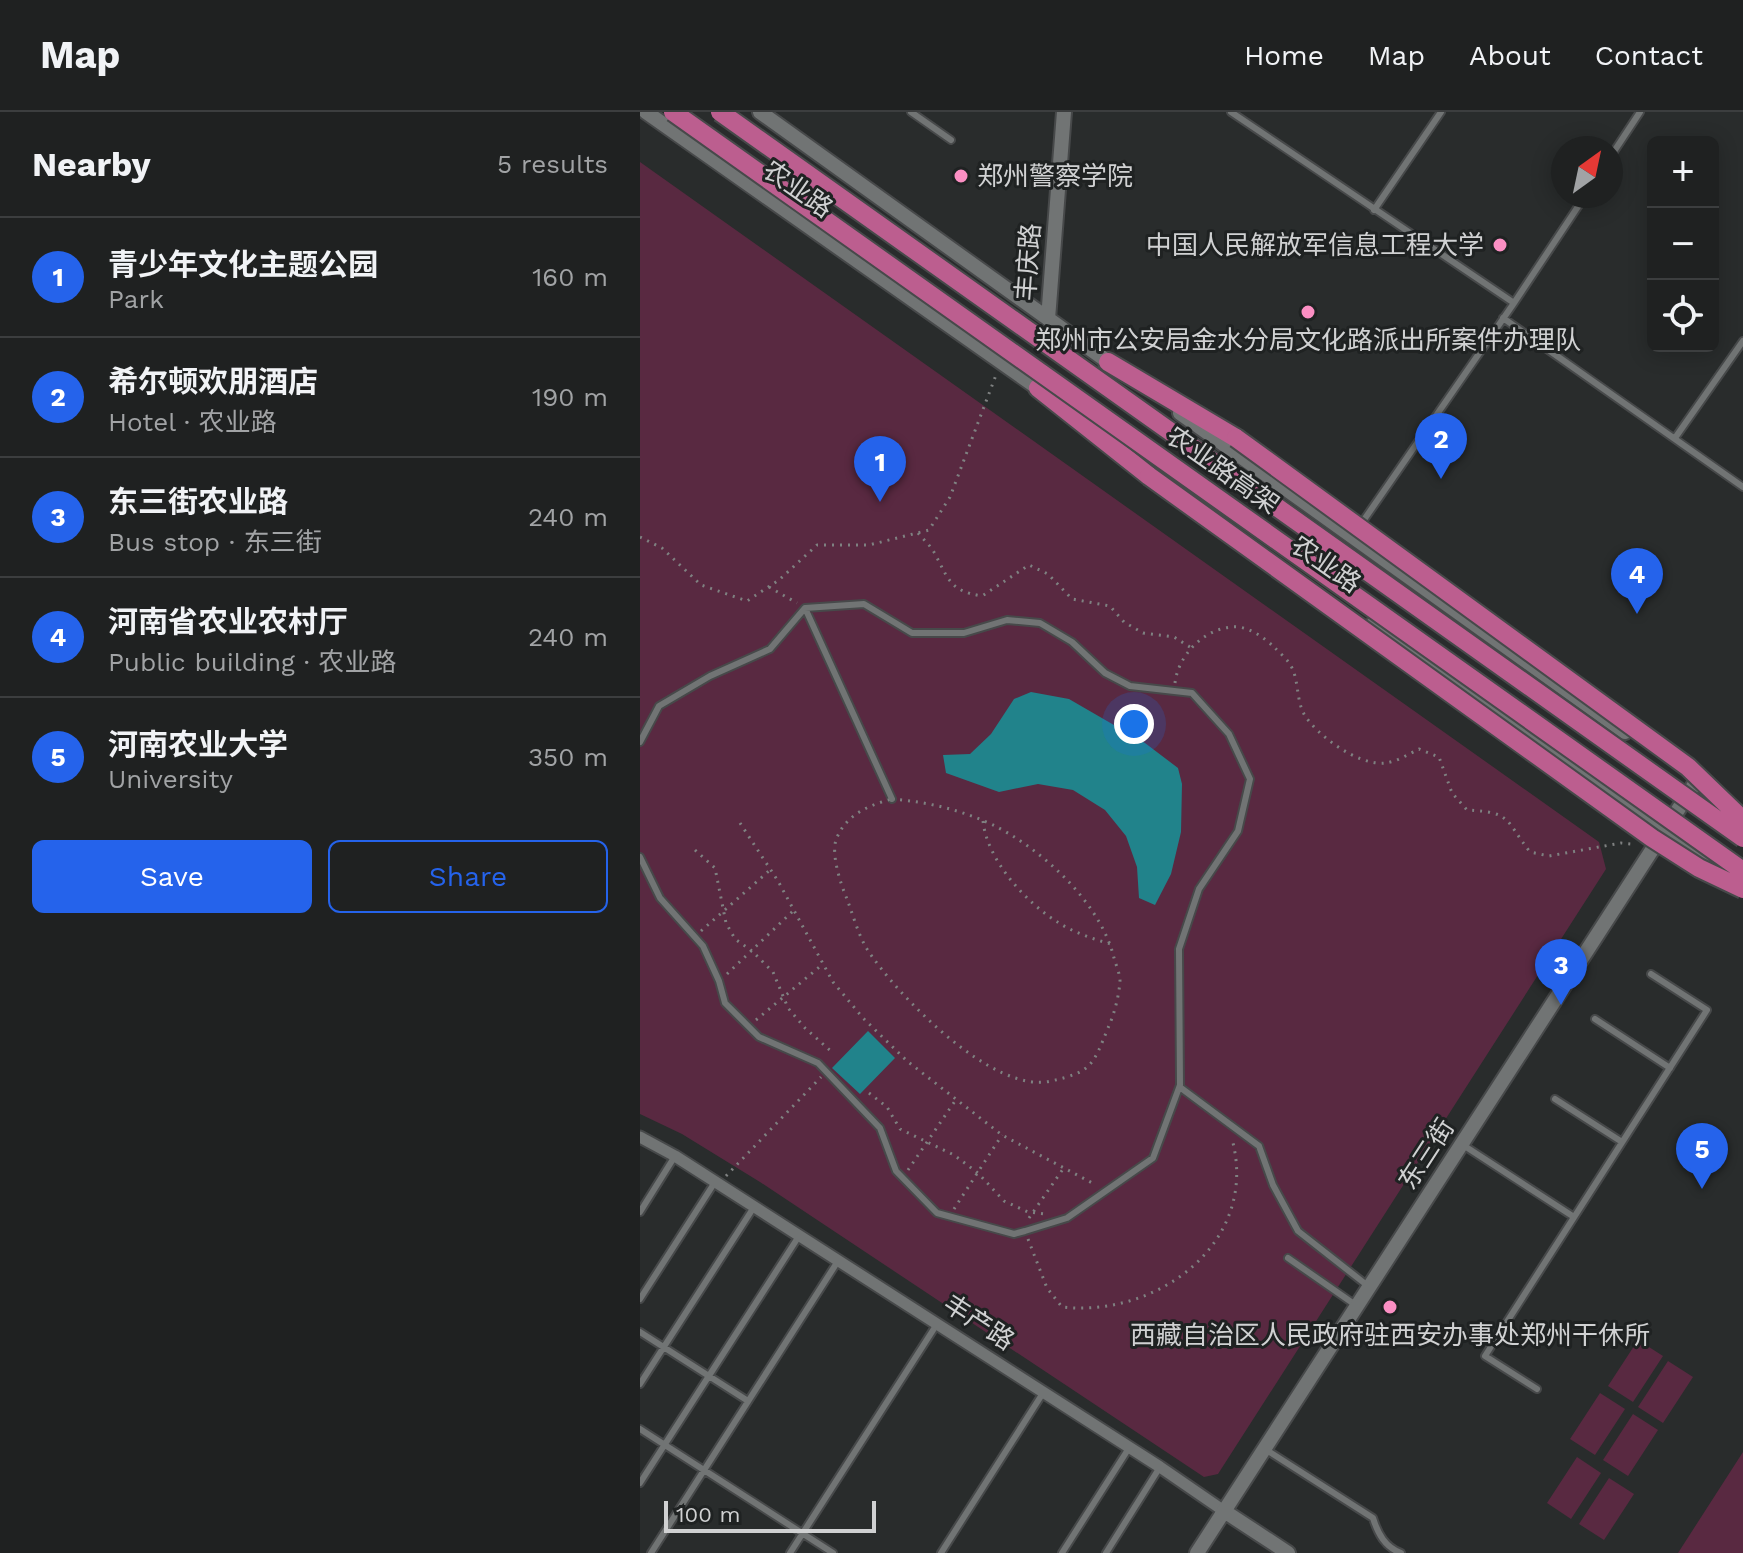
<!DOCTYPE html>
<html lang="en">
<head>
<meta charset="utf-8">
<style>
  body { margin:0; font-family:"Work Sans","Noto Sans SC",sans-serif; background:#2c2e2e; color:#f1f3f6 }
  .controls { position:absolute; right:24px; top:24px; display:grid; overflow:hidden; border-radius:12px; box-shadow:0 4px 20px #0003 }
  .controls button { width:72px; height:72px; display:grid; place-items:center; padding:0; border:0; border-bottom:2px solid #3c3e3f; background:#1f2121; color:#f1f3f6; font:40px sans-serif }
  .compass { position:absolute; left:911px; top:24px; width:72px; height:72px; border-radius:50%; background:#1f2121; box-shadow:0 4px 20px #0003; rotate:33deg }
  .scale { position:absolute; left:24px; bottom:20px; width:212px; box-sizing:border-box; padding-left:8px; border:4px solid #d0d1d2; border-top:0; font-size:22px; line-height:28px; white-space:nowrap; color:#d0d1d2; -webkit-text-stroke:6px #1f2222; paint-order:stroke }
  .you { position:absolute; left:494px; top:612px; width:28px; height:28px; margin:-20px; border:6px solid #fff; border-radius:50%; background:#1a73e8; box-shadow:0 0 0 12px #1a73e833 }
  .badge { display:grid; place-items:center; width:52px; height:52px; border-radius:50%; background:#2563eb; color:#fff; font-size:26px; font-weight:700 }
  .pin { position:absolute; translate:-50% -66px; filter:drop-shadow(0 2px 4px #0008) }
  .pin::after { content:''; position:absolute; top:42px; width:28px; height:24px; background:inherit; clip-path:polygon(0 0,100% 0,50% 100%) }
  .list { margin:0; padding:0; list-style:none }
  h2 { display:flex; justify-content:space-between; align-items:center; height:104px; margin:0; padding:0 32px; font-size:34px }
  h2 small { font-size:26px; font-weight:400; color:#a1a3a5 }
  .list li { display:grid; grid-template-columns:52px 1fr auto; gap:24px; align-items:center; box-sizing:border-box; height:120px; padding:0 32px; border-top:2px solid #3c3e3f }
  .list b { display:block; font-size:30px; white-space:nowrap }
  .list p { margin:0; font-size:26px; white-space:nowrap; color:#a1a3a5 }
  .list em { font-size:26px; font-style:normal; color:#a1a3a5 }
  .actions { display:flex; gap:16px; padding:24px 32px }
  .actions a { flex:1; padding:18px 0; border:2px solid #2563eb; border-radius:12px; text-align:center; font-size:28px; color:#2563eb }
  .actions .main { background:#2563eb; color:#fff }
  .icon { flex:none; width:44px; height:44px; fill:none; stroke:currentColor; stroke-width:2; stroke-linecap:round; stroke-linejoin:round }
  .map { position:relative; flex:none; width:1103px; height:1441px; overflow:hidden }
  header { display:flex; align-items:center; gap:48px; box-sizing:border-box; height:112px; padding:0 40px; background:#1f2121; border-bottom:2px solid #3c3e3f }
  header strong { font-size:38px }
  nav { display:flex; gap:44px; margin-inline-start:auto; font-size:28px }
  main { display:flex }
  aside { flex:1; background:#1f2121 }
  .map>svg:first-child { display:block }
</style>
</head>
<body>
<header>
<strong>Map</strong>
<nav><a>Home</a><a>Map</a><a>About</a><a>Contact</a></nav>
</header>
<main>
<aside>
<h2>Nearby<small>5 results</small></h2>
<ul class="list">
<li><span class="badge">1</span><div><b>青少年文化主题公园</b><p>Park</p></div><em>160 m</em></li>
<li><span class="badge">2</span><div><b>希尔顿欢朋酒店</b><p>Hotel · 农业路</p></div><em>190 m</em></li>
<li><span class="badge">3</span><div><b>东三街农业路</b><p>Bus stop · 东三街</p></div><em>240 m</em></li>
<li><span class="badge">4</span><div><b>河南省农业农村厅</b><p>Public building · 农业路</p></div><em>240 m</em></li>
<li><span class="badge">5</span><div><b>河南农业大学</b><p>University</p></div><em>350 m</em></li>
</ul>
<div class="actions"><a class="main">Save</a><a>Share</a></div>
</aside>
<div class="map">
<svg width="1103" height="1441" viewBox="0 0 1103 1441">
  <rect width="100%" height="100%" fill="#292c2c"/>
  <path fill="#592941" d="M 0,50 L 959,730 L 966,757 L 578,1362 L 564,1365 L 120,1070 L 42,1022 L 0,1002 Z
    M 998,1228 L 1023,1244 L 993,1290 L 968,1274 Z
    M 1028,1249 L 1053,1265 L 1023,1311 L 998,1295 Z
    M 960,1281 L 985,1297 L 955,1343 L 930,1327 Z
    M 993,1302 L 1018,1318 L 988,1364 L 963,1348 Z
    M 1103,1340 L 1103,1441 L 1038,1441 Z
    M 937,1345 L 961,1361 L 931,1407 L 907,1391 Z
    M 969,1366 L 994,1382 L 964,1428 L 939,1412 Z"/>
  <path fill="#21838b" d="M 391,580 L 429,587 L 505,631 L 538,656 L 542,672 L 541,720 L 531,762 L 515,793 L 499,786 L 497,755 L 486,724 L 465,698 L 433,678 L 398,672 L 359,680 L 306,661 L 303,643 L 330,642 L 351,622 L 374,587 Z
    M 228,919 L 255,946 L 220,982 L 192,956 Z"/>
  <g fill="none" stroke-linecap="round" stroke-linejoin="round">
    <defs>
      <path id="service" d="M 271,0 L 311,28
        M 591,0 L 874,191
        M 971,44 L 1000,0
        M 734,98 L 801,0
        M 863,206 L 1103,375
        M 1035,326 L 1103,229
        M 719,415 L 874,191 L 945,84
        M 165,496 L 252,687
        M 0,630 L 19,594 L 70,564 L 130,537 L 165,496 L 224,492 L 272,521 L 324,521 L 367,508 L 400,511 L 432,530 L 465,561 L 490,574 L 552,581 L 589,622 L 610,667 L 598,719 L 559,777 L 539,837 L 540,973 L 513,1046 L 427,1106 L 385,1119 L 374,1122 L 297,1101 L 256,1059 L 240,1016 L 178,951 L 119,925 L 85,891 L 79,869 L 63,834 L 20,786 L 0,745
        M 955,907 L 1030,956
        M 541,976 L 619,1034 L 633,1073 L 658,1119 L 728,1174
        M 915,987 L 982,1030
        M 823,1033 L 934,1105
        M 0,1100 L 35,1044
        M 648,1146 L 717,1194
        M 0,1187 L 75,1070
        M 0,1220 L 108,1289
        M 0,1272 L 114,1095
        M 897,1277 L 845,1244 L 1067,898 L 1011,862
        M 0,1317 L 193,1441
        M 625,1337 L 733,1406 C 738,1422 745,1435 761,1441
        M 0,1371 L 159,1124
        M 11,1441 L 198,1149
        M 150,1441 L 297,1212
        M 301,1441 L 403,1281
        M 422,1441 L 489,1336
        M 466,1441 L 520,1355"/>
      <path id="minor" d="M 0,1025 L 35,1044 L 520,1355 L 584,1399"/>
      <path id="tertiary" d="M 6,0 L 405,281
        M 120,0 L 474,254
        M 408,207 L 424,0
        M 540,301 L 985,620
        M 732,513 L 1067,751
        M 584,1399 L 648,1441
        M 557,1441 L 1056,670"/>
      <path id="trunk" d="M 468,250 L 596,326
        M 398,276 L 509,364"/>
    </defs>
    <use href="#service" stroke="#47494a" stroke-width="10"/>
    <use href="#minor" stroke="#47494a" stroke-width="15"/>
    <use href="#tertiary" stroke="#47494a" stroke-width="18"/>
    <use href="#trunk" stroke="#47494a" stroke-width="22"/>
    <path stroke="#7f8181" stroke-width="3" stroke-dasharray="2 6" stroke-linecap="butt" d="M 278,421 C 284,428 291,434 295,442 C 309,468 310,479 342,484 L 389,453 L 408,462 L 432,487 L 470,494 L 484,510 L 503,521 L 534,525 L 550,535
      M 0,425 L 22,436 L 61,473 L 107,489 L 139,468 L 177,433 L 229,433 L 289,418 L 310,385 L 356,263
      M 129,475 L 157,491
      M 535,571 C 538,544 563,517 592,515 C 607,513 625,526 635,536 C 640,541 648,548 651,554 C 659,568 656,587 664,602 C 677,624 719,654 745,651 C 756,650 769,642 779,637 L 799,645 L 812,681 L 827,698 C 872,700 865,708 890,740 L 909,744 L 981,731 L 991,732
      M 252,687 C 287,690 318,697 351,712 C 401,736 461,791 474,846 C 476,853 480,862 480,869 C 479,884 474,903 468,916 C 453,953 452,960 411,969 C 353,983 256,882 227,837 C 218,822 213,803 207,787 C 201,773 191,743 196,728 C 205,703 229,693 252,687 Z
      M 343,709 C 347,748 386,791 419,811 C 435,821 453,827 471,832
      M 100,711 L 138,769 L 193,870 L 223,906 L 267,949 L 362,1023 L 456,1073
      M 55,738 L 75,756 L 86,811 L 95,827 L 112,839 L 133,860 L 148,896 L 165,916 L 193,941
      M 61,819 L 130,758
      M 87,862 L 154,798
      M 116,908 L 183,852
      M 229,981 L 247,995 L 260,1017 L 314,1043 L 338,1061 L 364,1089 L 388,1100 L 405,1102
      M 268,1058 L 315,989
      M 86,1064 L 181,965
      M 314,1097 L 362,1023
      M 389,1106 L 423,1057
      M 388,1127 L 407,1176 L 422,1195 C 518,1206 620,1130 592,1027"/>
    <use href="#service" stroke="#717474" stroke-width="6"/>
    <use href="#minor" stroke="#717474" stroke-width="11"/>
    <use href="#tertiary" stroke="#717474" stroke-width="14"/>
    <use href="#trunk" stroke="#bc5e8f" stroke-width="18"/>
    <defs>
      <path id="trunk-bridge" d="M 33,0 L 1103,759
        M 80,0 L 1103,726
        M 596,326 L 1048,655 L 1103,708
        M 509,364 L 1012,726 L 1059,756 L 1103,777"/>
    </defs>
    <use href="#trunk-bridge" stroke="#47494a" stroke-width="22" stroke-linecap="butt"/>
    <use href="#trunk-bridge" stroke="#bc5e8f" stroke-width="18"/>
  </g>
  <g fill="#fb8fc3" stroke="#1f2222" stroke-width="3">
    <circle cx="321" cy="64" r="8"/>
    <circle cx="860" cy="133" r="8"/>
    <circle cx="668" cy="200" r="8"/>
    <circle cx="750" cy="1195" r="8"/>
  </g>
  <g text-anchor="middle" dominant-baseline="central" stroke-width="6" stroke-linejoin="round" paint-order="stroke">
    <g font-size="26" fill="#d0d1d2" stroke="#1f2222">
      <text x="337" y="64" text-anchor="start">郑州警察学院</text>
      <text x="844" y="133" text-anchor="end">中国人民解放军信息工程大学</text>
      <text x="668" y="228">郑州市公安局金水分局文化路派出所案件办理队</text>
      <text x="750" y="1223">西藏自治区人民政府驻西安办事处郑州干休所</text>
    </g>
    <g font-size="26" fill="#d0d1d2" stroke="#1f2222">
      <text transform="translate(158 77) rotate(35)">农业路</text>
      <text transform="translate(388 150) rotate(-86)">丰庆路</text>
      <text transform="translate(583 358) rotate(35)">农业路高架</text>
      <text transform="translate(686 452) rotate(35)">农业路</text>
      <text transform="translate(786 1042) rotate(-57)">东三街</text>
      <text transform="translate(339 1210) rotate(33)">丰产路</text>
    </g>
  </g>
</svg>
<div class="controls">
<button>+</button>
<button>−</button>
<button><svg class="icon" aria-label="locate" viewBox="0 0 24 24"><circle cx="12" cy="12" r="6"/><path d="M12 2v4M12 18v4M2 12h4M18 12h4"/></svg></button>
</div>
<svg class="compass" viewBox="-18 -18 36 36"><path d="M0-13l5 13h-10z" fill="#e53935"/><path d="M0 13l5-13h-10z" fill="#a1a3a5"/></svg>
<div class="scale">100 m</div>
<div class="you"></div>
<div class="pin badge" style="left:240px;top:390px">1</div>
<div class="pin badge" style="left:801px;top:367px">2</div>
<div class="pin badge" style="left:921px;top:893px">3</div>
<div class="pin badge" style="left:997px;top:502px">4</div>
<div class="pin badge" style="left:1062px;top:1077px">5</div>
</div>
</main>
</body>
</html>
